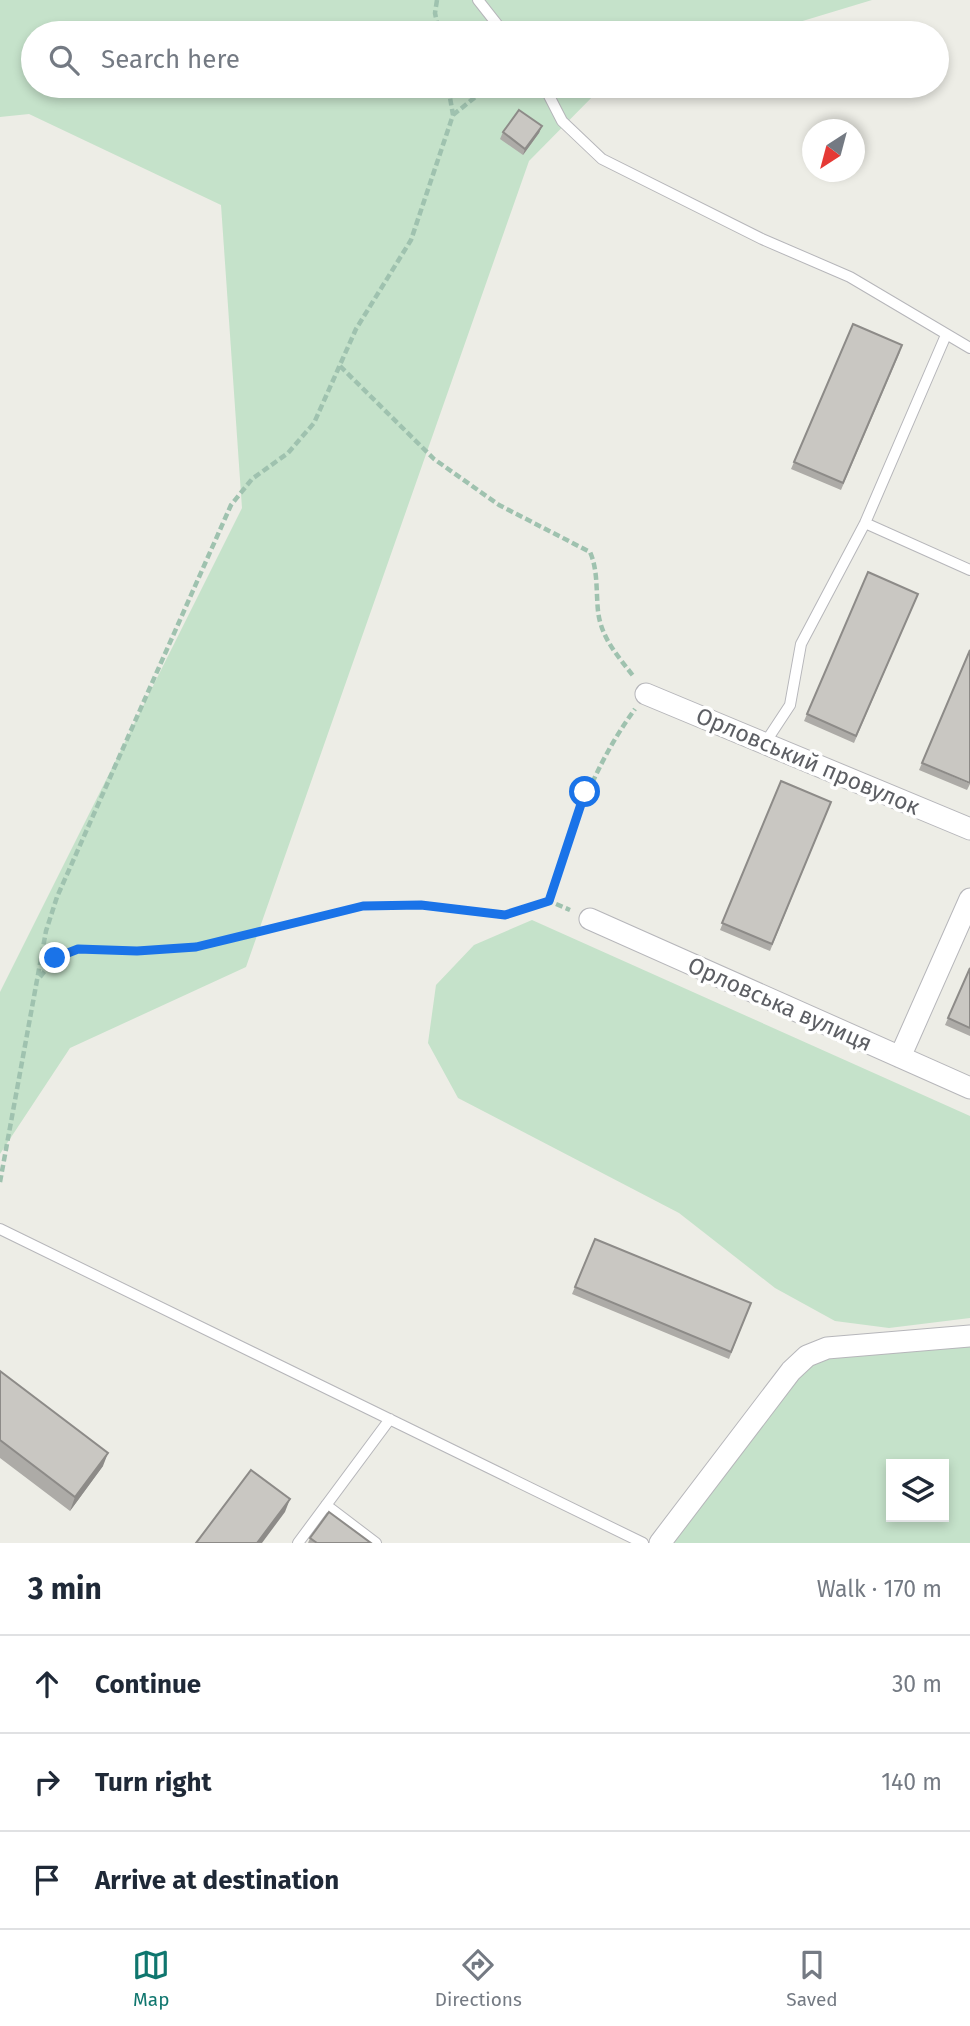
<!DOCTYPE html>
<html lang="en">
<head>
<meta charset="utf-8">
<style>
  body { margin:0; font-family:"Fira Sans",sans-serif; background:#f6f6f7; color:#1f2937 }
  .controls { position:absolute; right:21px; bottom:21px; display:grid; overflow:hidden; border-radius:0px; box-shadow:0 4px 10px #0003 }
  .controls button { width:63px; height:63px; display:grid; place-items:center; padding:0; border:0; border-bottom:2px solid #e0e1e3; background:#fff; color:#1f2937; font:35px sans-serif }
  .compass { position:absolute; left:802px; top:119px; width:63px; height:63px; border-radius:50%; background:#fff; box-shadow:0 4px 10px #0003; rotate:216deg }
  .stop { position:absolute; width:21px; height:21px; margin:-16px; border:5px solid #1a73e8; border-radius:50%; background:#fff }
  .stop.end { background:#1a73e8; border-color:#fff; box-shadow:0 2px 7px #0008 }
  .list { margin:0; padding:0; list-style:none }
  h2 { display:flex; justify-content:space-between; align-items:center; height:91px; margin:0; padding:0 28px; font-size:30px }
  h2 small { font-size:23px; font-weight:400; color:#747a83 }
  .list li { display:grid; grid-template-columns:46px 1fr auto; gap:21px; align-items:center; box-sizing:border-box; height:98px; padding:0 28px; border-top:2px solid #e0e1e3 }
  .list b { display:block; font-size:26px; white-space:nowrap }
  .list em { font-size:23px; font-style:normal; color:#747a83 }
  .icon { flex:none; width:38px; height:38px; fill:none; stroke:currentColor; stroke-width:2; stroke-linecap:round; stroke-linejoin:round }
  .map { position:relative; flex:none; width:970px; height:1543px; overflow:hidden }
  .search { position:absolute; background:#fff; box-shadow:0 4px 10px #0003; left:21px; right:21px; top:21px; height:77px; display:flex; align-items:center; gap:18px; box-sizing:border-box; padding:0 24px; border-radius:38px; color:#747a83; font-size:26px }
  .sheet { height:385px; background:#fff }
  nav { display:flex; justify-content:space-around; align-items:center; box-sizing:border-box; height:98px; border-top:2px solid #e0e1e3; background:#fff; font-size:19px; color:#747a83 }
  nav a { display:grid; justify-items:center; gap:4px }
  nav .on { color:#0f766e }
  .map>svg:first-child { display:block }
</style>
</head>
<body>
<div class="map">
<svg width="970" height="1543" viewBox="0 0 970 1543">
  <rect width="100%" height="100%" fill="#edede6"/>
  <path fill="#c5e2ca" fill-rule="evenodd" d="M 0,0 L 872,0 L 763,33 L 33,33 L 33,86 L 603,86 L 529,161 L 246,967 L 70,1048 L 0,1154 L 0,992 L 242,508 L 221,205 L 29,114 L 0,117 Z
    M 532,920 L 970,1116 L 970,1318 L 889,1328 L 835,1321 L 775,1288 L 679,1213 L 458,1098 L 428,1043 L 436,985 L 474,945 Z
    M 970,1336 L 970,1543 L 660,1543 L 807,1356 ZM 891,1464 L 944,1464 L 944,1517 L 891,1517 Z"/>
  <g fill="none" stroke-linecap="round" stroke-linejoin="round">
    <defs>
      <path id="service" d="M 478,0 L 504,33
        M 544,86 L 562,121 L 602,159 L 762,239 L 850,277 L 970,348
        M 865,523 L 970,570
        M 765,743 L 790,705 L 801,644 L 865,523 L 946,335
        M 0,1229 L 643,1543
        M 326,1505 L 376,1543
        M 298,1543 L 390,1419"/>
      <path id="minor" d="M 646,694 L 970,829
        M 590,919 L 970,1088
        M 900,1057 L 970,899
        M 660,1543 L 791,1371 L 807,1356 L 827,1348 L 970,1336"/>
    </defs>
    <use href="#service" stroke="#b6b6ba" stroke-width="12"/>
    <use href="#minor" stroke="#b6b6ba" stroke-width="23"/>
    <path stroke="#9fc2af" stroke-width="4.5" stroke-dasharray="7 3.5" stroke-linecap="butt" d="M 437,0 L 435,13 L 439,33
      M 453,115 L 484,90 L 501,86
      M 340,366 L 434,459 L 499,505 L 590,552 C 598,570 596,591 598,611 C 601,638 618,656 634,677
      M 549,901 C 573,830 590,771 635,709
      M 40,977 L 55,958 L 78,949 L 137,951 L 196,947 L 363,906 L 421,905 L 505,915 L 549,901 L 570,910
      M 0,1182 L 46,931 L 57,897 L 231,505 L 252,479 L 288,453 L 314,423 L 356,329 L 411,240 L 453,115 L 448,86"/>
    <use href="#service" stroke="#fff" stroke-width="10"/>
    <use href="#minor" stroke="#fff" stroke-width="21"/>
  </g>
  <path fill="#adaba7" d="M 542,126 L 539,133 L 523,155 L 500,139 L 503,132 Z
    M 900,352 L 841,490 L 791,469 L 794,462 Z
    M 915,601 L 854,743 L 804,721 L 807,714 Z
    M 922,763 L 970,784 L 967,790 L 919,770 Z
    M 781,781 L 831,802 L 770,951 L 720,930 Z
    M 970,968 L 970,1036 L 945,1025 Z
    M 595,1239 L 751,1303 L 729,1359 L 572,1294 Z
    M 0,1371 L 103,1466 L 70,1511 L 0,1458 Z
    M 310,1538 L 371,1543 L 308,1543 Z"/>
  <path fill="#8d8b88" d="M 542,126 L 539,133 L 523,155 L 525,149 Z
    M 108,1453 L 103,1466 L 70,1511 L 75,1497 Z
    M 290,1499 L 285,1512 L 262,1543 L 257,1543 Z"/>
  <path fill="#c9c7c2" stroke="#8d8b88" stroke-width="2" d="M 519,110 L 542,126 L 525,149 L 503,132 Z
    M 853,324 L 902,345 L 843,483 L 794,462 Z
    M 868,572 L 918,594 L 856,736 L 807,714 Z
    M 970,650 L 970,783 L 922,763 Z
    M 781,781 L 831,802 L 772,944 L 722,923 Z
    M 970,968 L 970,1028 L 948,1018 Z
    M 595,1239 L 751,1303 L 731,1352 L 575,1287 Z
    M 0,1371 L 108,1453 L 75,1497 L 0,1440 Z
    M 251,1470 L 290,1499 L 257,1543 L 196,1543 Z
    M 329,1512 L 371,1543 L 317,1543 L 310,1538 Z"/>
  <g fill="none" stroke-linecap="round" stroke-linejoin="round">
    <path stroke="#1a73e8" stroke-width="9" d="M 55,958 L 78,949 L 137,951 L 196,947 L 363,906 L 421,905 L 505,915 L 549,901 L 585,792"/>
  </g>
  <g text-anchor="middle" dominant-baseline="central" stroke-width="7" stroke-linejoin="round" paint-order="stroke">
    <g font-size="23" fill="#5d5f64" stroke="#fff">
      <text transform="translate(808 761) rotate(23)">Орловський провулок</text>
      <text transform="translate(780 1004) rotate(24)">Орловська вулиця</text>
    </g>
  </g>
</svg>
<div class="controls">
<button><svg class="icon" aria-label="layers" viewBox="0 0 24 24"><path d="M12 4l9 5-9 5-9-5zM3 14l9 5 9-5"/></svg></button>
</div>
<svg class="compass" viewBox="-18 -18 36 36"><path d="M0-13l5 13h-10z" fill="#e53935"/><path d="M0 13l5-13h-10z" fill="#747a83"/></svg>
<div class="stop" style="left:585px;top:792px"></div>
<div class="stop end" style="left:55px;top:958px"></div>
<div class="search"><svg class="icon" aria-label="search" viewBox="0 0 24 24"><circle cx="10" cy="10" r="6"/><path d="M15 15l6 6"/></svg>Search here</div>
</div>
<section class="sheet">
<h2>3 min<small>Walk · 170 m</small></h2>
<ul class="list">
<li><svg class="icon" aria-label="ahead" viewBox="0 0 24 24"><path d="M12 20V5M6 11l6-6 6 6"/></svg><div><b>Continue</b></div><em>30 m</em></li>
<li><svg class="icon" aria-label="right" viewBox="0 0 24 24"><path d="M7 20v-9h11M14 6l5 5-5 5"/></svg><div><b>Turn right</b></div><em>140 m</em></li>
<li><svg class="icon" aria-label="arrive" viewBox="0 0 24 24"><path d="M6 21V4h12l-3 4 3 4H6"/></svg><div><b>Arrive at destination</b></div></li>
</ul>
</section>
<nav>
<a class="on"><svg class="icon" aria-label="map" viewBox="0 0 24 24"><path d="M3 6l6-2 6 2 6-2v14l-6 2-6-2-6 2zM9 4v14M15 6v14"/></svg>Map</a>
<a><svg class="icon" aria-label="directions" viewBox="0 0 24 24"><path d="M12 3l9 9-9 9-9-9zM9 14v-3h6M13 9l2 2-2 2"/></svg>Directions</a>
<a><svg class="icon" aria-label="saved" viewBox="0 0 24 24"><path d="M7 4h10v16l-5-4-5 4z"/></svg>Saved</a>
</nav>
</body>
</html>
